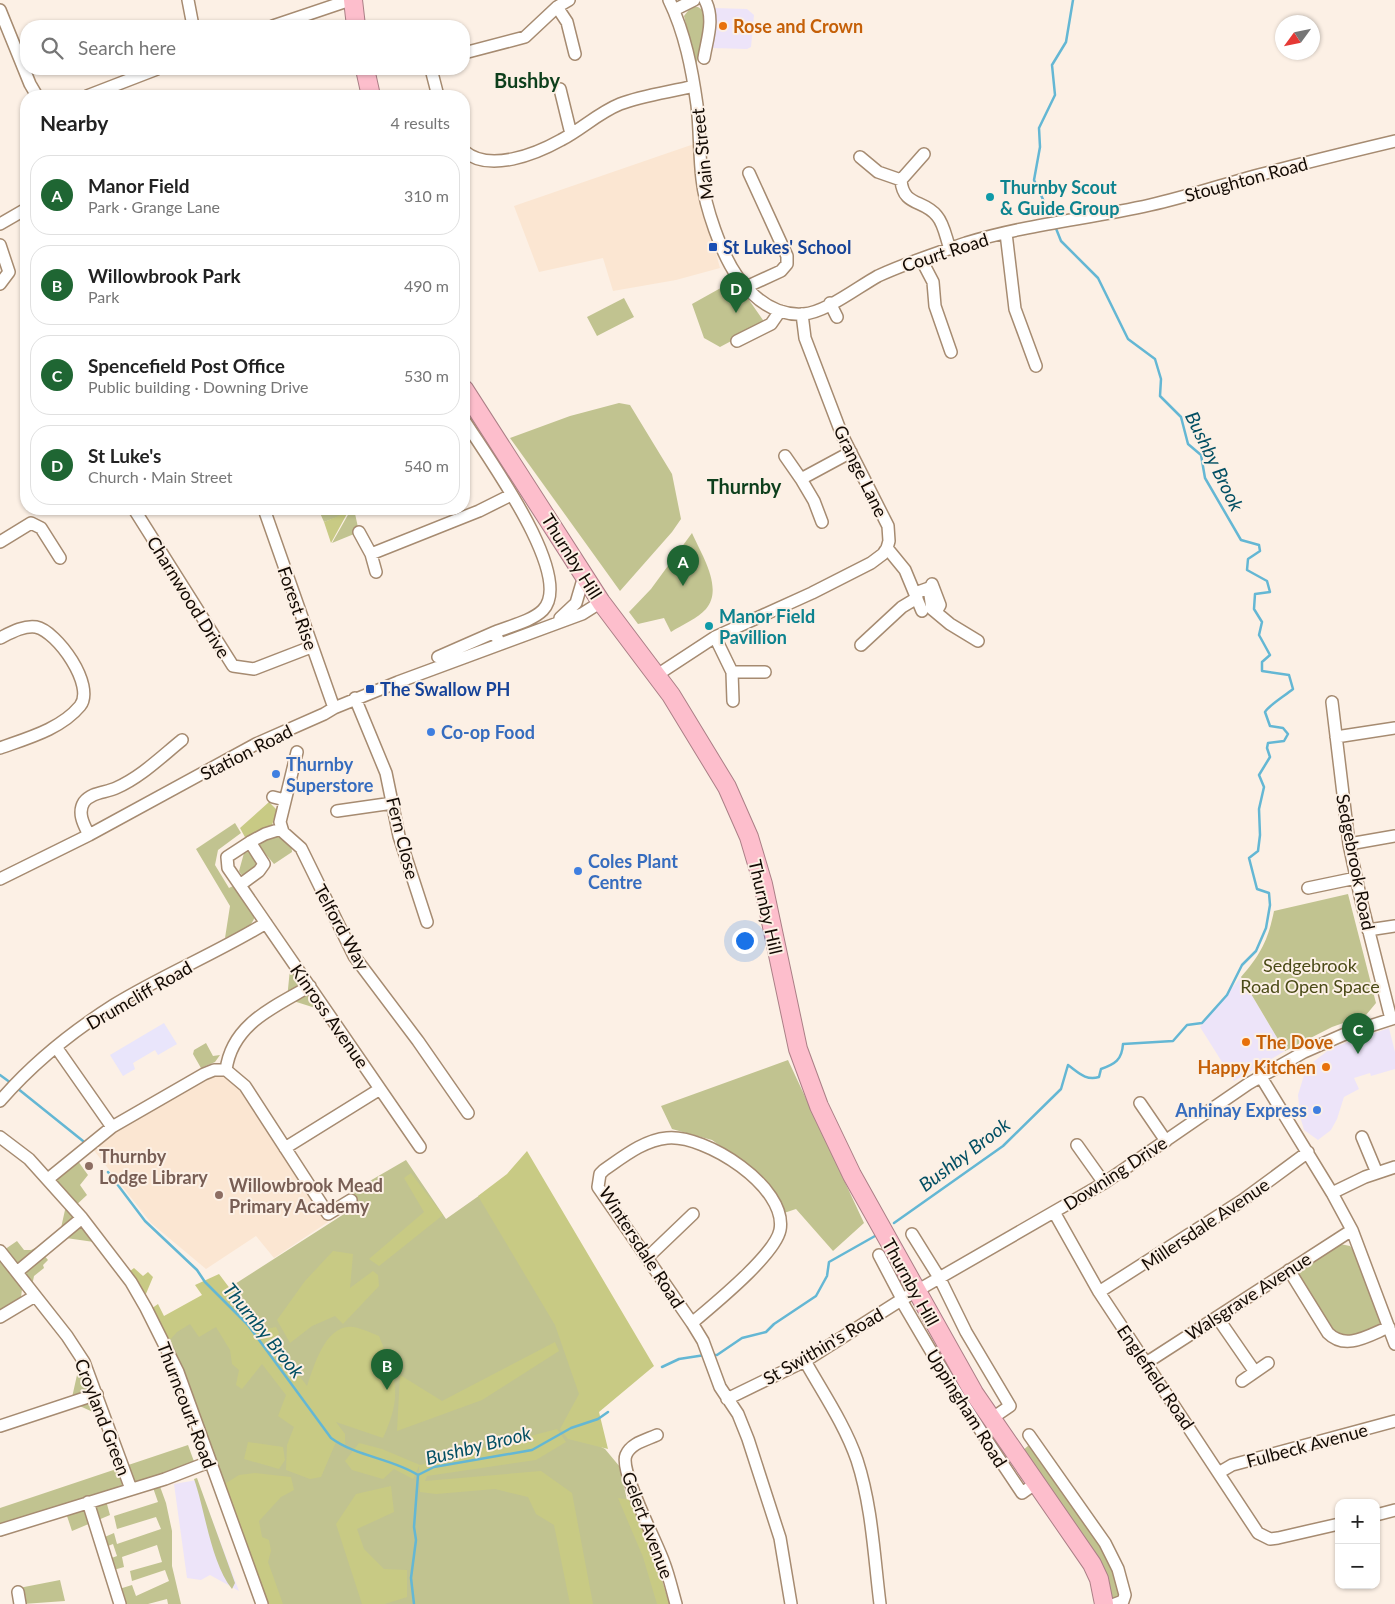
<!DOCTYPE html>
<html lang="en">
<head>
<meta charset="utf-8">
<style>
  body { margin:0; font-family:Lato,sans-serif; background:#f6f6f6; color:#222 }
  .controls { position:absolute; right:15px; bottom:15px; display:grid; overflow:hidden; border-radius:10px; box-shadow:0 1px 4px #0004 }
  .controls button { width:45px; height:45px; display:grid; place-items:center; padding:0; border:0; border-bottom:1px solid #e0e0e0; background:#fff; color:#222; font:25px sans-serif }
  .compass { position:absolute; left:1275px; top:15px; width:45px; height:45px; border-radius:50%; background:#fff; box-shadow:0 1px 4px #0004; rotate:237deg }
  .you { position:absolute; left:744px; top:940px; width:18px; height:18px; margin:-12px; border:4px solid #fff; border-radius:50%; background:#1a73e8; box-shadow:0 0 0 8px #1a73e833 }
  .badge { display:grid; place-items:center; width:32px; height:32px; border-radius:50%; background:#1f6633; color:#fff; font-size:16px; font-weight:700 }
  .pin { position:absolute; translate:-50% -41px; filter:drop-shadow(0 1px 2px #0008) }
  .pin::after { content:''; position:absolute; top:26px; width:18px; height:15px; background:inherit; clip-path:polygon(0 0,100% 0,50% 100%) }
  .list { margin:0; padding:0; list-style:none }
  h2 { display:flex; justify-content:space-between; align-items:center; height:65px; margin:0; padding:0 20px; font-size:21px }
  h2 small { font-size:16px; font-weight:400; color:#767676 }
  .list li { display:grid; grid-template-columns:32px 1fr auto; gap:15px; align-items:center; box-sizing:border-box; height:80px; margin:0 10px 10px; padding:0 10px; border:1px solid #e0e0e0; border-radius:20px }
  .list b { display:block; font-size:19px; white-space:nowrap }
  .list p { margin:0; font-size:16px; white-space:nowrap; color:#767676 }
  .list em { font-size:16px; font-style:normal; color:#767676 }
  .icon { flex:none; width:28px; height:28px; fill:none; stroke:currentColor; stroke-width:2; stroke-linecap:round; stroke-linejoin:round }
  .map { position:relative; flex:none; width:1395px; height:1604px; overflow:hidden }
  .search { position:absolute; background:#fff; box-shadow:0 1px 4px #0004; left:20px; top:20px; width:450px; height:55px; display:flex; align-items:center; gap:12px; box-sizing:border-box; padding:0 18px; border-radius:20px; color:#767676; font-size:19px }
  .panel { position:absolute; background:#fff; box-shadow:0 1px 4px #0004; left:20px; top:90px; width:450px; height:425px; border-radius:20px }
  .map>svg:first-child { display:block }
</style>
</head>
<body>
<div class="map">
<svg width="1395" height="1604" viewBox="0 0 1395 1604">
  <rect width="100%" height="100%" fill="#fcf0e5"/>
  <path fill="#ede4f9" d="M 714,8 L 747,9 L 754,15 L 751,47 L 747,49 L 712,48 L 716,18 Z
    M 1241,977 L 1285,1051 L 1234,1081 L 1200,1027 Z
    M 1389,1028 L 1395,1052 L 1395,1069 L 1371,1076 L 1370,1073 L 1354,1078 L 1359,1089 L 1344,1097 L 1337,1119 L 1331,1130 L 1318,1140 L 1304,1130 L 1300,1116 L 1298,1095 L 1305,1072 L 1312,1063 L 1331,1048 Z
    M 197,1480 L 239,1591 L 210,1575 L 201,1580 L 187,1578 L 174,1484 Z"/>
  <path fill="#e9e5fb" d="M 164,1023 L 177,1044 L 158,1055 L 155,1050 L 133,1063 L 135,1069 L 123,1076 L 110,1055 Z"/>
  <path fill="#fbe6d2" d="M 694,144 L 697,183 L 720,268 L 676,280 L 613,291 L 603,258 L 539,272 L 514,206 Z
    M 212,1072 L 223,1074 L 238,1086 L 328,1222 L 274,1258 L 256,1236 L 206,1269 L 151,1223 L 92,1148 L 118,1127 Z"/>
  <path fill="#c1c390" d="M 691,7 L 698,7 L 704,11 L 705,27 L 696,65 L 684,16 Z
    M 735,280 L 765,323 L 720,347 L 704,338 L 692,304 Z
    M 624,298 L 634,317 L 597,336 L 587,317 Z
    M 619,403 L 630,405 L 672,474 L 681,519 L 672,532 L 620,591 L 510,438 L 570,416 Z
    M 335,509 L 354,509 L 359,532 L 332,543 L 349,513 L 324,522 L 320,513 Z
    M 692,533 C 701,554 724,588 706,609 C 698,618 682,625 671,632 L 664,618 L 638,624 L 629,612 L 651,589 Z
    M 235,823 L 241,833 L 218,850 L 215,865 L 229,888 L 233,886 L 251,913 L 255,913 C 255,928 237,933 225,938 L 230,906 L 196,849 Z
    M 276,836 L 291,842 L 292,852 L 274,864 L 257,844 Z
    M 251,851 L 258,862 L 257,866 L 243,877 L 239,871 L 244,853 Z
    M 1348,894 L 1376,1003 L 1366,1015 L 1332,1027 L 1285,1051 L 1241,977 C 1261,954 1268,940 1274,911 Z
    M 291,959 L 328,1012 L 287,999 Z
    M 206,1043 L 213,1056 L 220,1055 L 215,1062 L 201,1068 L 193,1054 L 194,1050 Z
    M 788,1060 L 864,1223 L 833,1251 L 796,1209 L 784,1213 L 761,1175 L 712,1140 L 672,1129 L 661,1106 Z
    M 75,1157 L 88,1175 L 80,1185 L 87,1195 L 73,1208 L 101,1243 L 59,1237 L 67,1201 L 49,1180 Z
    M 406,1160 L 446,1219 L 490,1188 L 573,1328 L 594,1443 L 605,1449 L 620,1467 L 629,1510 L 656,1560 L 669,1604 L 267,1604 L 166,1328 L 355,1207 L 349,1193 Z
    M 17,1241 L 24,1250 L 31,1250 L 37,1247 L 48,1260 L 43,1265 L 44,1268 L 34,1276 L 31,1291 L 1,1252 Z
    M 1340,1244 L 1350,1246 L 1354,1252 L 1381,1320 L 1379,1325 L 1355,1337 L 1337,1337 L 1296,1276 L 1298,1270 Z
    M 0,1259 L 22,1289 L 21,1298 L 0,1311 Z
    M 81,1357 L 106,1418 L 71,1402 Z
    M 188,1445 L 196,1467 L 158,1481 L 166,1503 L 172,1531 L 172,1566 L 181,1604 L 168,1604 L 167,1599 L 148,1604 L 119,1604 L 116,1590 L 132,1585 L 136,1596 L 169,1581 L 165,1570 L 132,1581 L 130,1571 L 162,1562 L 157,1545 L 122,1557 L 124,1567 L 110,1571 L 106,1560 L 117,1556 L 113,1544 L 103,1548 L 100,1539 L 114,1533 L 117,1544 L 161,1529 L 156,1517 L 117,1529 L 114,1516 L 158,1502 L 151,1482 L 105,1497 L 110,1515 L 72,1531 L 65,1510 L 0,1530 L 0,1508 Z
    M 1029,1445 L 1111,1560 L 1120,1596 L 1117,1599 L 1111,1601 L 1022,1451 Z
    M 197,1478 L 235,1583 L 232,1589 C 211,1563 205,1510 194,1479 Z
    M 60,1580 L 65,1601 L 23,1604 L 19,1588 Z"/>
  <path fill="#c8ca84" d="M 348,512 L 331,543 L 324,522 Z
    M 269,802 L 277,810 L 272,825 L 246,839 L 240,828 Z
    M 527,1151 L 654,1366 L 599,1412 L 608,1449 L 568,1439 L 560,1429 L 579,1394 L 555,1325 L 478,1196 L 507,1174 Z
    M 411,1173 L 443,1215 L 379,1266 L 369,1259 L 424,1212 L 404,1178 Z
    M 333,1251 L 353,1254 L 350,1288 L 373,1271 L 378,1275 L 379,1286 L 343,1324 L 335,1316 L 312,1326 L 290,1343 L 277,1320 L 305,1281 Z
    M 134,1268 L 143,1276 L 148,1272 L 153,1277 L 143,1301 L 125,1275 Z
    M 219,1274 L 261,1330 L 276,1327 L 279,1333 L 273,1347 L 276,1345 L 307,1386 C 314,1367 325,1324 353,1327 C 361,1328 371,1333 379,1336 C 396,1379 403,1394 383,1438 L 336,1422 L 345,1434 L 345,1447 L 336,1442 L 321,1477 L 310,1479 L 286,1470 L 287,1445 L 294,1427 L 278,1416 L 286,1395 L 262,1364 L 242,1389 L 236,1385 L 239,1370 L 232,1364 L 230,1350 L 216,1327 L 199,1337 L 190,1324 L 177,1332 L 165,1345 L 148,1311 L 158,1304 L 164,1316 L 202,1295 L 195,1285 Z
    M 555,1342 L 559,1351 L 482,1400 L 397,1431 L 400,1375 L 442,1401 Z
    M 557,1429 L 566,1442 L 536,1460 L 427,1476 L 425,1481 L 541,1471 L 572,1493 L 593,1604 L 570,1604 L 554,1525 L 536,1514 L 528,1497 L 495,1489 L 436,1494 L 420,1492 L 419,1466 L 413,1479 L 394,1469 L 383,1479 L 352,1470 L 345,1461 L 359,1443 L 382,1449 L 420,1465 Z
    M 248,1442 L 283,1447 L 285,1460 L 279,1469 L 244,1459 Z
    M 255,1473 L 291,1477 L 294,1490 L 281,1497 L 259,1521 L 262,1537 L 269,1540 L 271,1551 L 268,1562 L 283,1604 L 264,1604 L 220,1487 L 239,1475 Z
    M 391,1486 L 394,1512 L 357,1529 L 364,1549 L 384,1569 L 407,1570 L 407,1597 L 385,1604 L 362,1604 L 336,1524 L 356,1494 Z
    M 618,1498 L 632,1500 L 656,1560 L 669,1604 L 657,1604 L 643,1557 Z"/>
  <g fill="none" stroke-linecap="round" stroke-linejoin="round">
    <path stroke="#64b7d4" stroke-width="2.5" d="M 1053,221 L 1034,180 L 1040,147 L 1039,128 L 1055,95 L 1052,65 L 1066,42 L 1073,0
      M 0,1075 L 11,1083
      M 17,1088 L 83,1141
      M 108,1172 L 145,1221 L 197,1270 L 205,1282 L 248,1325 L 331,1438 C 357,1457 391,1458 418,1475
      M 894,1223 L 1003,1146 L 1061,1089 L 1068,1065 C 1079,1073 1086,1081 1099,1077 L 1101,1069 C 1115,1064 1122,1060 1123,1044 L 1173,1041 L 1187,1025 L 1202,1023 L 1227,995 L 1242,965 L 1256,951 L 1266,928 L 1270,905 L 1269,893 L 1257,889 L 1249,858 L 1258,851 L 1260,835 L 1259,809 L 1264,787 L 1259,775 L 1270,757 L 1267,748 L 1268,743 L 1284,741 L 1288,734 L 1283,728 L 1270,726 L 1265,712 C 1268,706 1286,695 1293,689 L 1289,675 L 1262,671 L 1262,662 L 1270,655 L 1259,635 L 1262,622 L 1254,609 L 1255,594 L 1270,592 L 1267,581 L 1247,570 L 1248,559 L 1260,551 L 1259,545 L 1241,540 L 1205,478 L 1201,455 L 1188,444 L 1181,417 L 1160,396 L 1161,379 L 1155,359 L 1128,339 L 1098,278 L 1061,241 L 1055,226
      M 711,1355 L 717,1355 L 742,1338 L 766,1332 L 774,1324 L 816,1296 L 827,1276 L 829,1262 L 875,1236
      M 662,1367 L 679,1359 L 705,1355
      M 414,1604 L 411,1578 L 416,1540 L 414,1527 L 418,1475 L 434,1467 L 532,1450 L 571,1428 L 598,1419 L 608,1412"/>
    <defs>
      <path id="minor" d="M 188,0 L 193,26
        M 669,0 C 685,33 692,69 697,105 C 700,130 699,154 702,179 C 705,207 721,253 737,276 C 753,298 775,316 803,314 C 825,313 858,287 878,276 C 906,263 937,253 966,243 C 1028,224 1088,219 1150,205 C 1191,196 1230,182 1270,172 C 1311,161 1353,151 1395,141
        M 557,7 L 567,22 L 575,54
        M 0,10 L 30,84 L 37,96
        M 674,10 L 694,0
        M 273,26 L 350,0
        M 464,53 L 525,37 L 557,7 L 569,0
        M 704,58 C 707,39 715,19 705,0
        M 431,69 L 438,96
        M 560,89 L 571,134
        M 87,96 L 157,69
        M 464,151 C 489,173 536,154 561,140 C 582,129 598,113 620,104 C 643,95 670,92 694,86
        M 860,157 L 878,172 L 901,180 C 903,207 924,199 937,216 C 944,224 946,238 950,249
        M 901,180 L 924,154
        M 0,224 L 26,209
        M 1006,233 L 1015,309 L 1036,366
        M 0,245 L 9,272 L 0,284
        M 921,259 L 933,282 L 935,306 L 951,352
        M 746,287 L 781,271 L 787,264 L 787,256 L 749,173
        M 830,303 L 837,317
        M 737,341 L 771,324 L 780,311
        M 464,420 C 483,451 576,576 543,610 C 532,621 510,626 495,632
        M 785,456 L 801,479
        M 134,509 L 233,666 L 254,669 L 311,647
        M 264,509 L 334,708
        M 822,522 L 814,501 L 801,479 L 851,452
        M 359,532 L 371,554 L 479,511 L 511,495
        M 0,542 L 31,523 L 41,528 L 60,558
        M 887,548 L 905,570 L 922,611
        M 371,554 L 376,572
        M 932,584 L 940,605 L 936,612
        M 915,593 L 929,588 L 932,609 L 950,624 L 978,641
        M 560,618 L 576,603 L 584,576
        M 715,637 L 732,672 L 765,672
        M 0,638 C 10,633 24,625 36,627 C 57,631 96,686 80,706 C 61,729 28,738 0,748
        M 861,645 L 902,607 L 917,598
        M 438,657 L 495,632 L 498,640
        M 732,672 L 733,701
        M 657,675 L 715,637 L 812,593 L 871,563 L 883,554 L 887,548 L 889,541 L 888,526 L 842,435 L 805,338 L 802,314
        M 355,698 L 386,773 L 399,836 L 427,922
        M 1332,702 L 1349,844 L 1361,900 L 1391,1019
        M 1336,737 L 1395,728
        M 297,752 L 280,822 L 283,832 L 301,848 L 354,956 L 418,1041 L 468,1113
        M 273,797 L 285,800
        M 337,811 L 393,803
        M 89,835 C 84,825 77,813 84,802 C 92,792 105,793 116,788 C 141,777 161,757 182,740
        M 250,842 L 265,834 L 281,829
        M 1349,844 L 1395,836
        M 0,879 L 89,835 L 256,744 L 324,714 L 334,708 L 398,682 L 582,614 L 601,602
        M 240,885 L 259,871 L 264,864 L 250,842 L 227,857 L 228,868 L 420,1147
        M 1308,888 L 1356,878
        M 1368,930 L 1395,926
        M 56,1047 L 112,1127
        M 226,1070 L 245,1086 L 328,1214 L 351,1200
        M 1261,1077 L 1332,1193 L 1352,1230 L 1395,1344
        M 0,1101 C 32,1064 73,1031 114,1005 C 163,975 217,953 266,923
        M 1140,1103 L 1166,1141
        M 0,1137 L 29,1159 L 82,1218 L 131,1282 L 146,1308 L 178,1372 L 262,1604
        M 1362,1137 L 1377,1173
        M 1077,1145 L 1104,1183
        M 285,1148 L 380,1089
        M 48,1179 L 112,1127 L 204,1074 L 214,1070 L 226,1070 C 232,1024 274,1007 310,986
        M 1332,1193 L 1365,1177 L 1395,1167
        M 1054,1212 L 1099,1292 L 1258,1533 L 1270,1539 L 1278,1538 L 1339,1524
        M 912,1234 L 940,1279 L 966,1332 L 1010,1406 L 991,1419
        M 0,1251 L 67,1336 L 84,1362 L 131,1489
        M 879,1255 L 900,1295 L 901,1300 C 939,1366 979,1430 1022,1493 L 1036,1483
        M 647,1258 L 693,1214
        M 1289,1270 L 1328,1333 C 1346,1351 1369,1335 1389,1327
        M 17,1272 L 82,1218
        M 1099,1292 L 1243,1200 L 1308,1152
        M 0,1317 L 35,1296
        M 1217,1317 L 1255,1372
        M 692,1323 C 713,1305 775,1255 780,1230 C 788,1187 705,1134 667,1138 C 644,1140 623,1157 604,1170 L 600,1174 L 598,1187 L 692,1323 L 703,1341 L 720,1387 L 738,1414 L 748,1439 L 780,1538 L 791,1604
        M 805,1361 C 823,1393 845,1425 857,1460 C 872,1506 874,1556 880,1604
        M 1146,1363 L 1352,1230
        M 1242,1381 L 1268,1363
        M 727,1399 L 805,1361 L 901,1300 L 1104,1183 L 1248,1084 L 1304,1052 L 1345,1034 L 1395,1018
        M 0,1426 L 97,1394
        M 657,1435 C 646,1440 631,1443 626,1455 C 619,1471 657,1542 664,1563 C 669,1576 672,1590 676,1604
        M 1029,1435 L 1105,1543 L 1118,1569 L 1125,1595 L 1123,1601 L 1115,1604
        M 1220,1472 L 1232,1465 L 1395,1421
        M 88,1502 L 120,1604
        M 1376,1515 L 1395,1510
        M 0,1530 L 165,1479 L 209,1462
        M 18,1592 L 20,1604"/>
      <path id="highway" d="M 353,0 L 356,26
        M 365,69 L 371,96
        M 464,389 L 601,602 L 671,695 L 727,787 L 749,837 L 763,884 L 798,1049 L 819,1106 L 852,1175 L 974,1393 L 1092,1564 L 1099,1579 L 1104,1604"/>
    </defs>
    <use href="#minor" stroke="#a68b71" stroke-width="14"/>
    <use href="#highway" stroke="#ab7f86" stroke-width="20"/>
    <use href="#minor" stroke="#fff" stroke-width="11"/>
    <use href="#highway" stroke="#fdbecc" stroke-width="18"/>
  </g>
  <g fill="#e8710a" stroke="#fcf0e5" stroke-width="2">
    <circle cx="723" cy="26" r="5"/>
    <circle cx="1246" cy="1042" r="5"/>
    <circle cx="1326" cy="1067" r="5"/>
  </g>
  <g fill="#0f9aa8" stroke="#fcf0e5" stroke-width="2">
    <circle cx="990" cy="197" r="5"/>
    <circle cx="709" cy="626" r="5"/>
  </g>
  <g fill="#1a4fb4" stroke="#fcf0e5" stroke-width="2">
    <rect x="708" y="242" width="10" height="10" rx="2.5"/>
    <rect x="365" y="684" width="10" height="10" rx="2.5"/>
  </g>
  <g fill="#3f7fe0" stroke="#fcf0e5" stroke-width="2">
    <circle cx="431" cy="732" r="5"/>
    <circle cx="276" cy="774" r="5"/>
    <circle cx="578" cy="871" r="5"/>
    <circle cx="1317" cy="1110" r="5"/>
  </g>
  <g fill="#8d6e63" stroke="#fcf0e5" stroke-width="2">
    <circle cx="89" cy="1166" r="5"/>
    <circle cx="219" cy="1195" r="5"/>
  </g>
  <g text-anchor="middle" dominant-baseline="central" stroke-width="4" stroke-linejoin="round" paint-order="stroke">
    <g font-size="18" font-weight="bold" fill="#c56008" stroke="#fcf0e5" text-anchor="start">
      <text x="733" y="26">Rose and Crown</text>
      <text x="1256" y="1042">The Dove</text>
      <text x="1316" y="1067" text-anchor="end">Happy Kitchen</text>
    </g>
    <g font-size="18" fill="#130a03" stroke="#fcf0e5">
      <text transform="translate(702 154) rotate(-96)">Main Street</text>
      <text transform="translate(1246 179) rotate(-15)">Stoughton Road</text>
      <text transform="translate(945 252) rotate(-18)">Court Road</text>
      <text transform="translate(861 471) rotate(64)">Grange Lane</text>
      <text transform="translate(572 556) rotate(58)">Thurnby Hill</text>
      <text transform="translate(189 597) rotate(58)">Charnwood Drive</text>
      <text transform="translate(298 608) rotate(71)">Forest Rise</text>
      <text transform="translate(246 752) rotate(-27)">Station Road</text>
      <text transform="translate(403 838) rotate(76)">Fern Close</text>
      <text transform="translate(1356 862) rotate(79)">Sedgebrook Road</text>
      <text transform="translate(766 907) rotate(77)">Thurnby Hill</text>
      <text transform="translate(342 927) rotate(61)">Telford Way</text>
      <text transform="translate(139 995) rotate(-30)">Drumcliff Road</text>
      <text transform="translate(330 1016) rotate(55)">Kinross Avenue</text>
      <text transform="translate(1115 1173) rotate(-33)">Downing Drive</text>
      <text transform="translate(1205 1224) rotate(-34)">Millersdale Avenue</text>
      <text transform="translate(642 1247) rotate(57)">Wintersdale Road</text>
      <text transform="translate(911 1282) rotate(61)">Thurnby Hill</text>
      <text transform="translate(1248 1296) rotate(-33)">Walsgrave Avenue</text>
      <text transform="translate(823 1346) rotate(-30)">St Swithin's Road</text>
      <text transform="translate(1156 1377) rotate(56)">Englefield Road</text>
      <text transform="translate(187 1405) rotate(69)">Thurncourt Road</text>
      <text transform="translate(967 1408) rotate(58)">Uppingham Road</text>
      <text transform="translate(103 1417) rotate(69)">Croyland Green</text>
      <text transform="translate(1307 1445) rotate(-15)">Fulbeck Avenue</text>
      <text transform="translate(648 1525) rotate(69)">Gelert Avenue</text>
    </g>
    <g font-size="18" font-weight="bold" fill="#0d838f" stroke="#fcf0e5" text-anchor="start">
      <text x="1000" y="187">Thurnby Scout<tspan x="1000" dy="21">&amp; Guide Group</tspan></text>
      <text x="719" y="616">Manor Field<tspan x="719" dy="21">Pavillion</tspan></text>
    </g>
    <g font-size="18" font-weight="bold" fill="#164399" stroke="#fcf0e5" text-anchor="start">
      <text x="723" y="247">St Lukes' School</text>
      <text x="380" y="689">The Swallow PH</text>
    </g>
    <g font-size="18" font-weight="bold" fill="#366cbe" stroke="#fcf0e5" text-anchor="start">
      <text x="441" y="732">Co-op Food</text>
      <text x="286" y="764">Thurnby<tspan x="286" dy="21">Superstore</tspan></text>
      <text x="588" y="861">Coles Plant<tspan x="588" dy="21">Centre</tspan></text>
      <text x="1307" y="1110" text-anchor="end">Anhinay Express</text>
    </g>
    <g font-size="18" fill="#4a4a16" stroke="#fcf0e5">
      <text x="1310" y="965">Sedgebrook<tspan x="1310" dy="21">Road Open Space</tspan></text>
    </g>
    <g font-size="18" font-weight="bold" fill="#785e54" stroke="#fcf0e5" text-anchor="start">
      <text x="99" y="1156">Thurnby<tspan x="99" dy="21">Lodge Library</tspan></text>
      <text x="229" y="1185">Willowbrook Mead<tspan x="229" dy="21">Primary Academy</tspan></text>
    </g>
    <g font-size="19" font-style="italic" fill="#034f63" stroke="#fcf0e5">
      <text transform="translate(1215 461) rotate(64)">Bushby Brook</text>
      <text transform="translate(964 1154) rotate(-37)">Bushby Brook</text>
      <text transform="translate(264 1330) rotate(51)">Thurnby Brook</text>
      <text transform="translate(478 1445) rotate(-14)">Bushby Brook</text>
    </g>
    <g font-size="20" font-weight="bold" fill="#0d3f1c" stroke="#fcf0e5">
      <text x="527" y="80">Bushby</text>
      <text x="744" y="486">Thurnby</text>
    </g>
  </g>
</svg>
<div class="controls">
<button>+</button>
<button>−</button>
</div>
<svg class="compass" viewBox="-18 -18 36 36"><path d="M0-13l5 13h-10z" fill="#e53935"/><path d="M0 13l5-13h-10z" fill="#767676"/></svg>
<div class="you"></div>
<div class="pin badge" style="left:683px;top:586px">A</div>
<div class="pin badge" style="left:387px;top:1390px">B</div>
<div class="pin badge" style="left:1358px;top:1054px">C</div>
<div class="pin badge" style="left:736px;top:313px">D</div>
<div class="search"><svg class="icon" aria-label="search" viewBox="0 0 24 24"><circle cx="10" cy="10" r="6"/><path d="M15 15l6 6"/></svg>Search here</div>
<section class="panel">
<h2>Nearby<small>4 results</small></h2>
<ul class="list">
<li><span class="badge">A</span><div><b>Manor Field</b><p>Park · Grange Lane</p></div><em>310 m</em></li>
<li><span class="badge">B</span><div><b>Willowbrook Park</b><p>Park</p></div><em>490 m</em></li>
<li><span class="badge">C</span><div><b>Spencefield Post Office</b><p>Public building · Downing Drive</p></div><em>530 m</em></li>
<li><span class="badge">D</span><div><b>St Luke's</b><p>Church · Main Street</p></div><em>540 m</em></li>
</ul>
</section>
</div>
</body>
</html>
